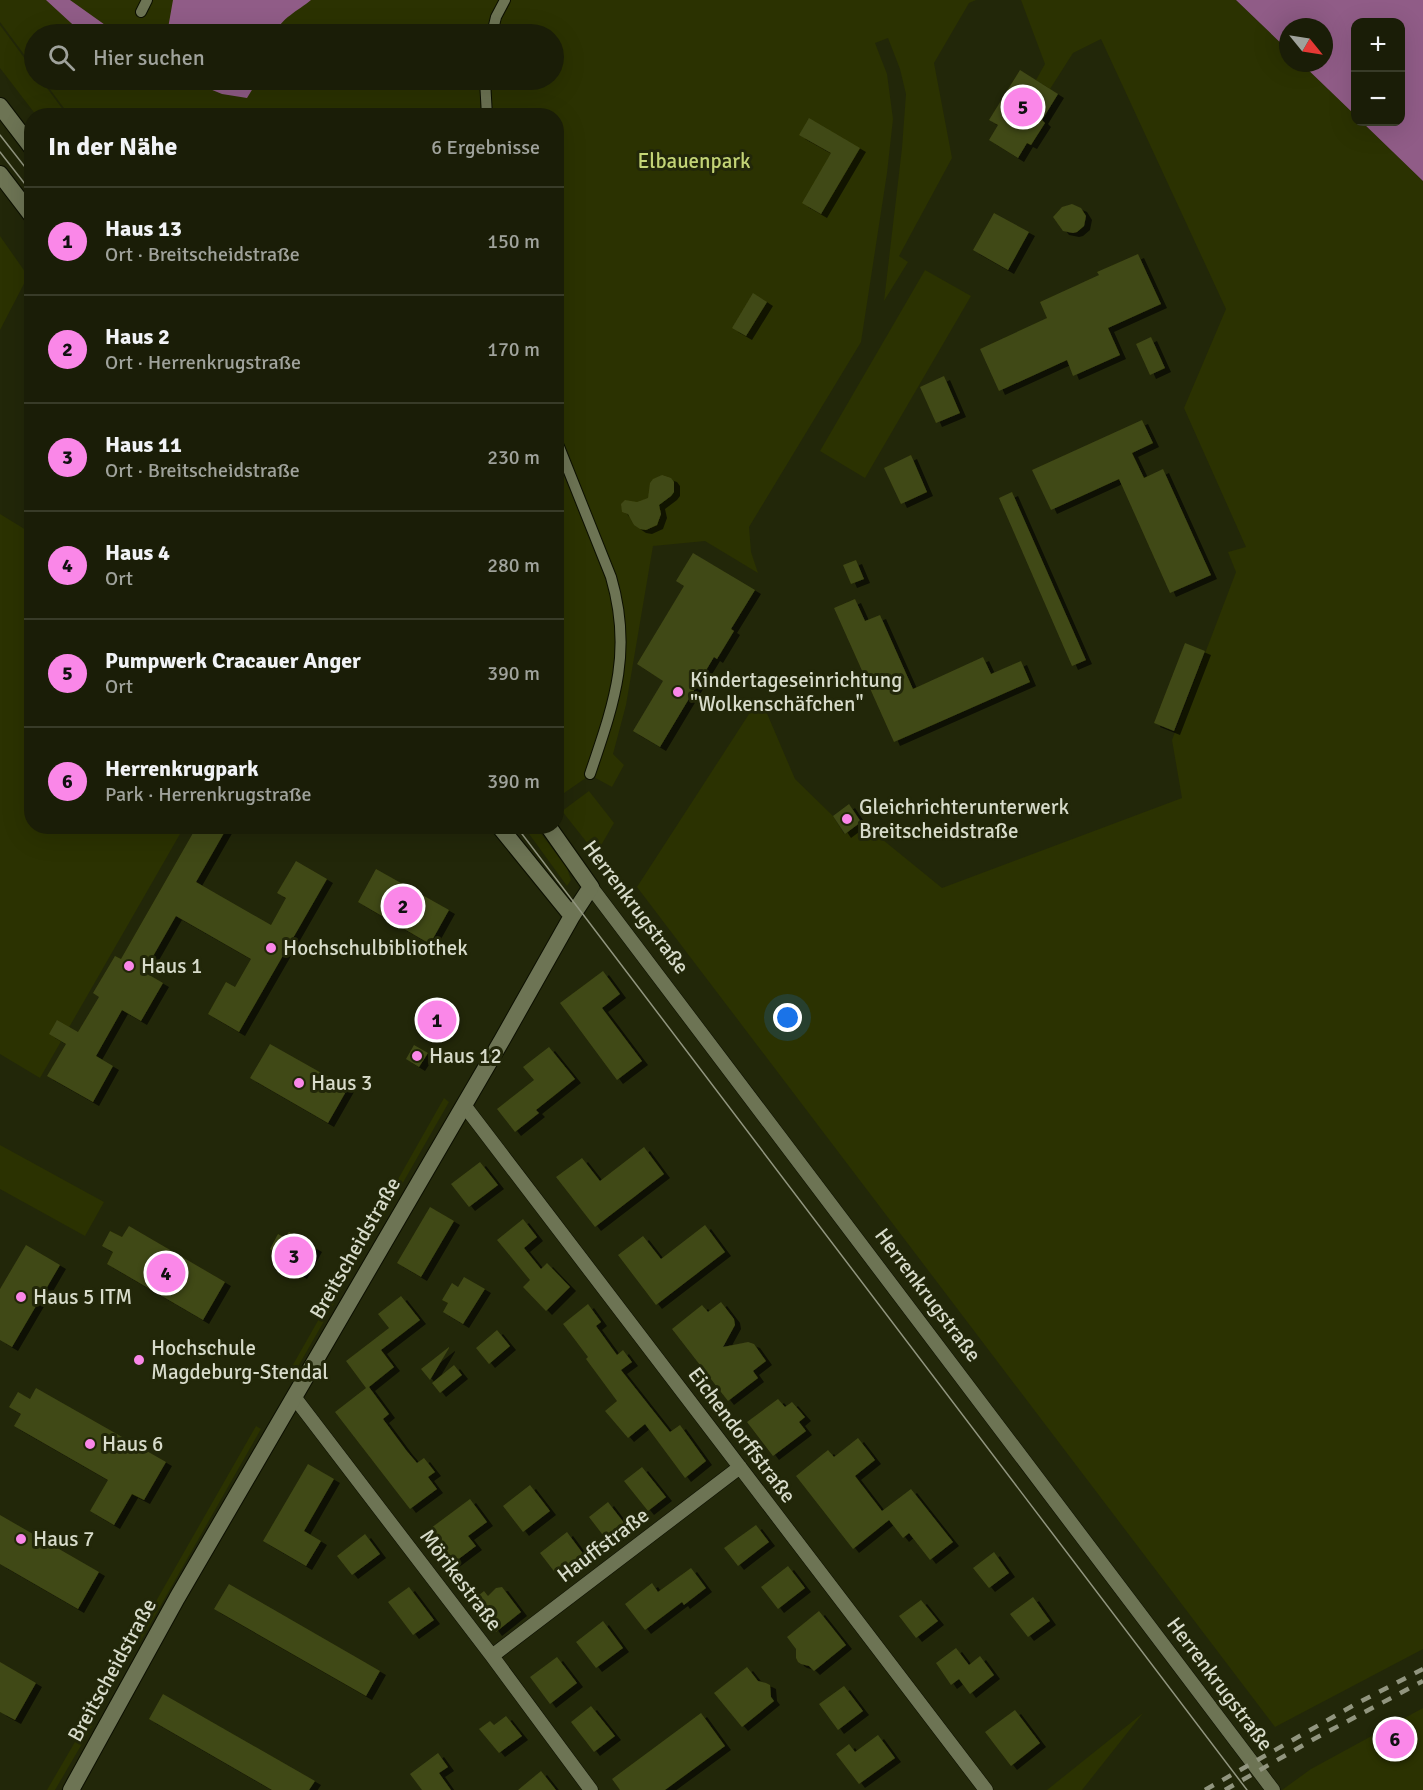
<!DOCTYPE html>
<html lang="de">
<head>
<meta charset="utf-8">
<style>
  body { margin:0; font-family:Signika,sans-serif; background:#272a15; color:#f1f3f6 }
  .controls { position:absolute; right:18px; top:18px; display:grid; overflow:hidden; border-radius:12px; box-shadow:0 6px 24px #0002 }
  .controls button { width:54px; height:54px; display:grid; place-items:center; padding:0; border:0; border-bottom:2px solid #383b28; background:#1a1d07; color:#f1f3f6; font:30px sans-serif }
  .compass { position:absolute; left:1279px; top:18px; width:54px; height:54px; border-radius:50%; background:#1a1d07; box-shadow:0 6px 24px #0002; rotate:120deg }
  .you { position:absolute; left:788px; top:1018px; width:21px; height:21px; margin:-15px; border:4px solid #fff; border-radius:50%; background:#1a73e8; box-shadow:0 0 0 9px #1a73e833 }
  .badge { display:grid; place-items:center; width:39px; height:39px; border-radius:50%; background:#fa87e8; color:#111; font-size:20px; font-weight:700 }
  .pin { position:absolute; translate:-50% -50%; border:3px solid #fff; box-shadow:0 2px 6px #0006 }
  .list { margin:0; padding:0; list-style:none }
  h2 { display:flex; justify-content:space-between; align-items:center; height:78px; margin:0; padding:0 24px; font-size:26px }
  h2 small { font-size:20px; font-weight:400; color:#9fa29b }
  .list li { display:grid; grid-template-columns:39px 1fr auto; gap:18px; align-items:center; box-sizing:border-box; height:108px; padding:0 24px; border-top:2px solid #383b28 }
  .list b { display:block; font-size:22px; white-space:nowrap }
  .list p { margin:0; font-size:20px; white-space:nowrap; color:#9fa29b }
  .list em { font-size:20px; font-style:normal; color:#9fa29b }
  .icon { flex:none; width:33px; height:33px; fill:none; stroke:currentColor; stroke-width:2; stroke-linecap:round; stroke-linejoin:round }
  .map { position:relative; flex:none; width:1423px; height:1790px; overflow:hidden }
  .search { position:absolute; background:#1a1d07; box-shadow:0 6px 24px #0002; left:24px; top:24px; width:540px; height:66px; display:flex; align-items:center; gap:15px; box-sizing:border-box; padding:0 21px; border-radius:33px; color:#9fa29b; font-size:22px }
  .panel { position:absolute; background:#1a1d07; box-shadow:0 6px 24px #0002; left:24px; top:108px; width:540px; height:726px; border-radius:24px }
  .map>svg:first-child { display:block }
</style>
</head>
<body>
<div class="map">
<svg width="1423" height="1790" viewBox="0 0 1423 1790">
  <defs>
    <filter id="shadow"><feDropShadow dx="6" dy="4" stdDeviation="0" flood-color="#0009"/></filter>
  </defs>
  <rect width="100%" height="100%" fill="#222709"/>
  <path fill="#2b3201" d="M 0,0 L 976,0 L 969,3 L 934,63 L 952,158 L 899,256 L 908,262 L 884,301 L 902,148 L 906,94 L 900,69 L 888,38 L 875,43 L 887,74 L 893,119 L 887,173 L 861,342 L 749,527 L 751,552 L 758,573 L 705,541 L 653,546 L 626,705 L 613,754 L 624,765 L 612,787 L 590,775 L 557,798 L 556,116 L 69,115 L 43,80 L 554,80 L 554,34 L 34,34 L 34,68 L 0,22 Z
    M 1021,0 L 1236,0 L 1288,50 L 1288,63 L 1301,63 L 1355,115 L 1356,122 L 1362,122 L 1423,181 L 1423,1649 L 1275,1727 L 637,887 L 760,697 L 795,779 L 833,816 L 844,834 L 861,822 L 942,888 L 1182,798 L 1172,740 L 1236,572 L 1228,552 L 1246,547 L 1184,408 L 1226,309 L 1101,39 L 1073,53 L 1050,89 L 1036,80 L 1045,64 Z
    M 0,25 L 34,71 L 34,80 L 41,80 L 67,115 L 36,115 L 0,68 Z
    M 0,236 L 28,276 L 0,330 Z
    M 925,270 L 971,296 L 865,478 L 820,451 Z
    M 0,514 L 31,533 L 32,826 L 184,827 L 40,1078 L 0,1054 Z
    M 589,791 L 614,823 L 596,854 L 562,811 Z
    M 524,827 L 536,827 L 567,868 L 571,880 L 567,886 Z
    M 444,1098 L 449,1102 L 295,1372 L 290,1370 Z
    M 0,1145 L 104,1202 L 85,1236 L 0,1189 Z
    M 256,1426 L 261,1429 L 140,1642 L 135,1638 Z
    M 1423,1708 L 1423,1790 L 1282,1790 L 1311,1769 Z
    M 93,1711 L 97,1714 L 93,1725 L 55,1790 L 47,1790 Z
    M 1143,1713 L 1082,1790 L 1047,1790 Z"/>
  <path fill="#905c87" d="M 46,0 L 70,0 L 108,27 L 139,34 L 83,34 Z
    M 173,0 L 311,0 C 298,11 281,18 275,34 L 167,34 Z
    M 1236,0 L 1423,0 L 1423,181 L 1362,122 L 1400,122 L 1400,22 L 1356,22 L 1355,115 L 1301,63 L 1324,63 L 1324,27 L 1288,27 L 1288,50 Z
    M 188,80 L 258,80 L 247,98 L 222,94 Z"/>
  <path fill="#404815" filter="url(#shadow)" d="M 1020,70 L 1058,94 L 1042,120 L 1045,123 L 1031,145 L 1027,143 L 1018,158 L 989,140 L 998,125 L 989,120 Z
    M 809,118 L 860,148 L 821,214 L 802,203 L 831,153 L 799,135 Z
    M 1072,204 L 1081,208 L 1086,216 L 1084,226 L 1077,232 L 1073,233 L 1063,231 L 1053,217 L 1062,207 Z
    M 994,213 L 1029,232 L 1008,270 L 973,250 Z
    M 1138,254 L 1161,304 L 1108,328 L 1120,355 L 1073,376 L 1067,360 L 999,391 L 980,349 L 1047,318 L 1040,302 L 1099,275 L 1097,272 Z
    M 753,293 L 767,302 L 746,336 L 732,328 Z
    M 1151,337 L 1165,368 L 1150,375 L 1136,344 Z
    M 944,376 L 960,413 L 936,423 L 920,387 Z
    M 1142,420 L 1153,443 L 1132,453 L 1144,478 L 1163,469 L 1211,575 L 1170,593 L 1119,479 L 1051,510 L 1032,470 Z
    M 911,455 L 927,492 L 901,504 L 884,468 Z
    M 662,475 L 671,478 L 674,482 L 674,492 L 671,496 L 659,505 L 661,514 L 657,525 L 646,530 L 640,529 L 634,525 L 628,514 L 622,512 L 621,504 L 625,500 L 637,502 L 648,498 L 650,483 L 653,479 Z
    M 1012,492 L 1086,660 L 1072,666 L 999,498 Z
    M 693,553 L 755,590 L 731,629 L 734,631 L 717,659 L 714,657 L 660,747 L 633,731 L 663,681 L 637,664 L 684,586 L 676,581 Z
    M 856,560 L 864,579 L 851,584 L 843,565 Z
    M 855,599 L 865,621 L 880,615 L 913,689 L 983,657 L 991,674 L 1021,661 L 1030,682 L 894,742 L 834,608 Z
    M 1185,643 L 1205,651 L 1174,731 L 1154,723 Z
    M 849,804 L 861,822 L 845,834 L 833,816 Z
    M 197,826 L 228,826 L 196,882 L 271,925 L 286,898 L 277,893 L 296,861 L 327,879 L 239,1032 L 208,1014 L 226,982 L 235,987 L 251,959 L 176,916 L 144,972 L 163,983 L 141,1021 L 122,1010 L 96,1056 L 113,1066 L 93,1102 L 47,1076 L 66,1044 L 49,1034 L 57,1020 L 78,1032 L 99,997 L 93,993 L 115,956 L 121,959 Z
    M 376,869 L 449,910 L 430,944 L 358,902 Z
    M 603,971 L 620,994 L 602,1008 L 642,1061 L 617,1080 L 560,1003 Z
    M 435,1009 L 448,1017 L 440,1031 L 426,1023 Z
    M 270,1044 L 348,1088 L 328,1123 L 250,1078 Z
    M 414,1045 L 428,1053 L 419,1067 L 406,1059 Z
    M 549,1047 L 575,1079 L 536,1110 L 539,1113 L 515,1132 L 497,1109 L 534,1080 L 523,1067 Z
    M 644,1147 L 664,1174 L 595,1227 L 556,1177 L 582,1158 L 600,1181 Z
    M 480,1162 L 498,1185 L 469,1207 L 451,1184 Z
    M 430,1207 L 454,1221 L 421,1277 L 397,1263 Z
    M 523,1219 L 537,1237 L 524,1248 L 541,1269 L 547,1263 L 570,1287 L 546,1311 L 523,1287 L 530,1280 L 497,1240 Z
    M 705,1225 L 725,1252 L 656,1305 L 618,1255 L 643,1236 L 661,1259 Z
    M 129,1226 L 225,1282 L 203,1320 L 107,1264 L 113,1252 L 102,1246 L 110,1231 L 122,1237 Z
    M 289,1232 L 316,1248 L 301,1275 L 274,1259 L 277,1253 L 270,1249 L 278,1234 L 285,1238 Z
    M 26,1245 L 60,1265 L 12,1347 L 0,1340 L 0,1289 Z
    M 464,1277 L 485,1289 L 463,1324 L 443,1312 L 448,1303 L 442,1300 L 452,1283 L 458,1287 Z
    M 401,1296 L 420,1320 L 381,1350 L 394,1367 L 369,1387 L 389,1414 L 383,1419 L 406,1450 L 417,1463 L 424,1458 L 435,1472 L 428,1477 L 437,1489 L 410,1509 L 335,1412 L 366,1388 L 346,1361 L 389,1328 L 378,1314 Z
    M 721,1302 L 734,1319 L 735,1325 L 723,1347 L 748,1342 L 754,1344 L 766,1361 L 753,1371 L 758,1378 L 728,1401 L 672,1329 L 702,1305 L 708,1312 Z
    M 588,1304 L 601,1322 L 596,1326 L 617,1355 L 623,1350 L 632,1362 L 621,1370 L 670,1432 L 680,1425 L 706,1461 L 685,1478 L 645,1424 L 628,1438 L 605,1411 L 617,1401 L 586,1359 L 588,1357 L 563,1324 Z
    M 497,1330 L 510,1346 L 489,1364 L 476,1348 Z
    M 449,1347 L 449,1348 L 430,1380 L 421,1369 Z
    M 454,1365 L 462,1375 L 440,1393 L 432,1383 Z
    M 36,1388 L 166,1462 L 144,1500 L 132,1494 L 114,1525 L 90,1511 L 108,1480 L 14,1426 L 21,1414 L 9,1407 L 18,1392 L 30,1399 Z
    M 778,1399 L 785,1407 L 792,1402 L 805,1417 L 799,1422 L 806,1431 L 773,1456 L 747,1422 Z
    M 858,1438 L 875,1460 L 855,1476 L 882,1511 L 911,1489 L 953,1542 L 930,1560 L 909,1533 L 903,1538 L 889,1520 L 853,1549 L 796,1476 L 828,1450 L 834,1457 Z
    M 308,1464 L 334,1479 L 304,1531 L 321,1541 L 306,1566 L 263,1541 Z
    M 642,1467 L 666,1497 L 648,1511 L 624,1481 Z
    M 530,1485 L 550,1511 L 523,1532 L 503,1506 Z
    M 470,1499 L 487,1522 L 468,1536 L 476,1546 L 452,1564 L 427,1531 Z
    M 608,1502 L 628,1528 L 609,1543 L 589,1517 Z
    M 0,1515 L 99,1572 L 78,1609 L 0,1564 Z
    M 756,1525 L 769,1542 L 738,1566 L 724,1548 Z
    M 567,1532 L 587,1559 L 560,1579 L 540,1553 Z
    M 365,1534 L 380,1554 L 352,1575 L 337,1556 Z
    M 994,1552 L 1009,1573 L 989,1588 L 973,1568 Z
    M 788,1566 L 805,1588 L 778,1609 L 761,1587 Z
    M 691,1568 L 706,1588 L 684,1605 L 682,1602 L 645,1630 L 625,1604 L 652,1583 L 658,1592 Z
    M 229,1584 L 380,1671 L 366,1696 L 214,1609 Z
    M 409,1587 L 434,1620 L 413,1635 L 388,1602 Z
    M 502,1587 L 521,1612 L 496,1632 L 473,1600 L 484,1591 L 488,1596 L 496,1588 Z
    M 1033,1597 L 1050,1621 L 1028,1637 L 1010,1614 Z
    M 921,1600 L 938,1621 L 916,1638 L 899,1616 Z
    M 819,1611 L 846,1645 L 814,1671 L 809,1666 L 801,1664 L 798,1662 L 796,1658 L 796,1649 L 787,1637 Z
    M 603,1621 L 623,1648 L 596,1668 L 576,1642 Z
    M 956,1648 L 969,1665 L 980,1656 L 994,1675 L 970,1694 L 959,1679 L 951,1685 L 936,1663 Z
    M 557,1657 L 577,1683 L 550,1704 L 530,1677 Z
    M 0,1662 L 36,1683 L 15,1720 L 0,1712 Z
    M 747,1667 L 758,1681 L 766,1683 L 770,1685 L 771,1697 L 774,1701 L 742,1727 L 714,1693 Z
    M 844,1686 L 863,1711 L 838,1730 L 819,1704 Z
    M 163,1694 L 315,1781 L 309,1790 L 272,1790 L 149,1719 Z
    M 591,1706 L 615,1736 L 594,1752 L 571,1722 Z
    M 1015,1710 L 1040,1743 L 1011,1766 L 985,1732 Z
    M 701,1713 L 725,1746 L 665,1790 L 620,1790 L 612,1779 Z
    M 506,1716 L 522,1736 L 499,1753 L 479,1729 L 490,1721 L 494,1725 Z
    M 878,1735 L 895,1758 L 859,1784 L 836,1754 L 849,1744 L 855,1752 Z
    M 438,1753 L 448,1767 L 439,1773 L 451,1790 L 422,1790 L 410,1774 Z
    M 541,1771 L 556,1790 L 518,1790 Z"/>
  <g fill="none" stroke-linecap="round" stroke-linejoin="round">
    <defs>
      <path id="pedestrian" d="M 141,12 L 147,0
        M 492,34 L 496,17 L 505,0
        M 485,80 L 487,116
        M 556,290 L 556,308
        M 556,439 L 611,577 C 633,652 614,703 590,774"/>
      <path id="minor" d="M 591,887 L 1273,1790
        M 464,1105 L 986,1790
        M 295,1398 L 492,1656 L 591,1790
        M 492,1656 L 740,1467"/>
      <path id="tertiary" d="M 0,106 L 32,148
        M 0,174 L 32,216
        M 499,826 L 572,916
        M 71,1790 L 177,1598 L 502,1040 L 572,916 L 591,887 L 548,826"/>
    </defs>
    <use href="#pedestrian" stroke="#0c0f00" stroke-width="12"/>
    <use href="#minor" stroke="#0c0f00" stroke-width="15"/>
    <use href="#tertiary" stroke="#0c0f00" stroke-width="18"/>
    <use href="#pedestrian" stroke="#6d7454" stroke-width="10"/>
    <use href="#minor" stroke="#6d7454" stroke-width="14"/>
    <use href="#tertiary" stroke="#6d7454" stroke-width="16"/>
    <path stroke="#91957f" stroke-width="1.5" d="M 0,135 L 32,176
      M 0,152 L 32,193
      M 516,826 L 1247,1790"/>
    <path stroke="#91957f" stroke-width="4.5" stroke-dasharray="10 10" stroke-linecap="butt" d="M 1205,1790 L 1354,1705 L 1423,1669
      M 1225,1790 L 1314,1739 L 1423,1681"/>
  </g>
  <g fill="#fa87e8" stroke="#222709" stroke-width="2">
    <circle cx="678" cy="692" r="6"/>
    <circle cx="847" cy="819" r="6"/>
    <circle cx="271" cy="948" r="6"/>
    <circle cx="129" cy="966" r="6"/>
    <circle cx="417" cy="1056" r="6"/>
    <circle cx="299" cy="1083" r="6"/>
    <circle cx="21" cy="1297" r="6"/>
    <circle cx="139" cy="1360" r="6"/>
    <circle cx="90" cy="1444" r="6"/>
    <circle cx="21" cy="1539" r="6"/>
  </g>
  <g text-anchor="middle" dominant-baseline="central" stroke-width="6" stroke-linejoin="round" paint-order="stroke">
    <g font-size="21" fill="#c3d476" stroke="#222709">
      <text x="694" y="161">Elbauenpark</text>
    </g>
    <g font-size="21" fill="#d7dbca" stroke="#222709" text-anchor="start">
      <text x="690" y="680">Kindertageseinrichtung<tspan x="690" dy="24">"Wolkenschäfchen"</tspan></text>
      <text x="859" y="807">Gleichrichterunterwerk<tspan x="859" dy="24">Breitscheidstraße</tspan></text>
      <text x="283" y="948">Hochschulbibliothek</text>
      <text x="141" y="966">Haus 1</text>
      <text x="429" y="1056">Haus 12</text>
      <text x="311" y="1083">Haus 3</text>
      <text x="33" y="1297">Haus 5 ITM</text>
      <text x="151" y="1348">Hochschule<tspan x="151" dy="24">Magdeburg-Stendal</tspan></text>
      <text x="102" y="1444">Haus 6</text>
      <text x="33" y="1539">Haus 7</text>
    </g>
    <g font-size="21" fill="#d7dbca" stroke="#222709">
      <text transform="translate(636 907) rotate(53)">Herrenkrugstraße</text>
      <text transform="translate(355 1248) rotate(-60)">Breitscheidstraße</text>
      <text transform="translate(928 1295) rotate(53)">Herrenkrugstraße</text>
      <text transform="translate(742 1435) rotate(53)">Eichendorffstraße</text>
      <text transform="translate(603 1545) rotate(-37)">Hauffstraße</text>
      <text transform="translate(461 1580) rotate(53)">Mörikestraße</text>
      <text transform="translate(112 1670) rotate(-61)">Breitscheidstraße</text>
      <text transform="translate(1220 1684) rotate(53)">Herrenkrugstraße</text>
    </g>
  </g>
</svg>
<div class="controls">
<button>+</button>
<button>−</button>
</div>
<svg class="compass" viewBox="-18 -18 36 36"><path d="M0-13l5 13h-10z" fill="#e53935"/><path d="M0 13l5-13h-10z" fill="#9fa29b"/></svg>
<div class="you"></div>
<div class="pin badge" style="left:437px;top:1020px">1</div>
<div class="pin badge" style="left:403px;top:906px">2</div>
<div class="pin badge" style="left:294px;top:1256px">3</div>
<div class="pin badge" style="left:166px;top:1273px">4</div>
<div class="pin badge" style="left:1023px;top:107px">5</div>
<div class="pin badge" style="left:1395px;top:1739px">6</div>
<div class="search"><svg class="icon" aria-label="search" viewBox="0 0 24 24"><circle cx="10" cy="10" r="6"/><path d="M15 15l6 6"/></svg>Hier suchen</div>
<section class="panel">
<h2>In der Nähe<small>6 Ergebnisse</small></h2>
<ul class="list">
<li><span class="badge">1</span><div><b>Haus 13</b><p>Ort · Breitscheidstraße</p></div><em>150 m</em></li>
<li><span class="badge">2</span><div><b>Haus 2</b><p>Ort · Herrenkrugstraße</p></div><em>170 m</em></li>
<li><span class="badge">3</span><div><b>Haus 11</b><p>Ort · Breitscheidstraße</p></div><em>230 m</em></li>
<li><span class="badge">4</span><div><b>Haus 4</b><p>Ort</p></div><em>280 m</em></li>
<li><span class="badge">5</span><div><b>Pumpwerk Cracauer Anger</b><p>Ort</p></div><em>390 m</em></li>
<li><span class="badge">6</span><div><b>Herrenkrugpark</b><p>Park · Herrenkrugstraße</p></div><em>390 m</em></li>
</ul>
</section>
</div>
</body>
</html>
